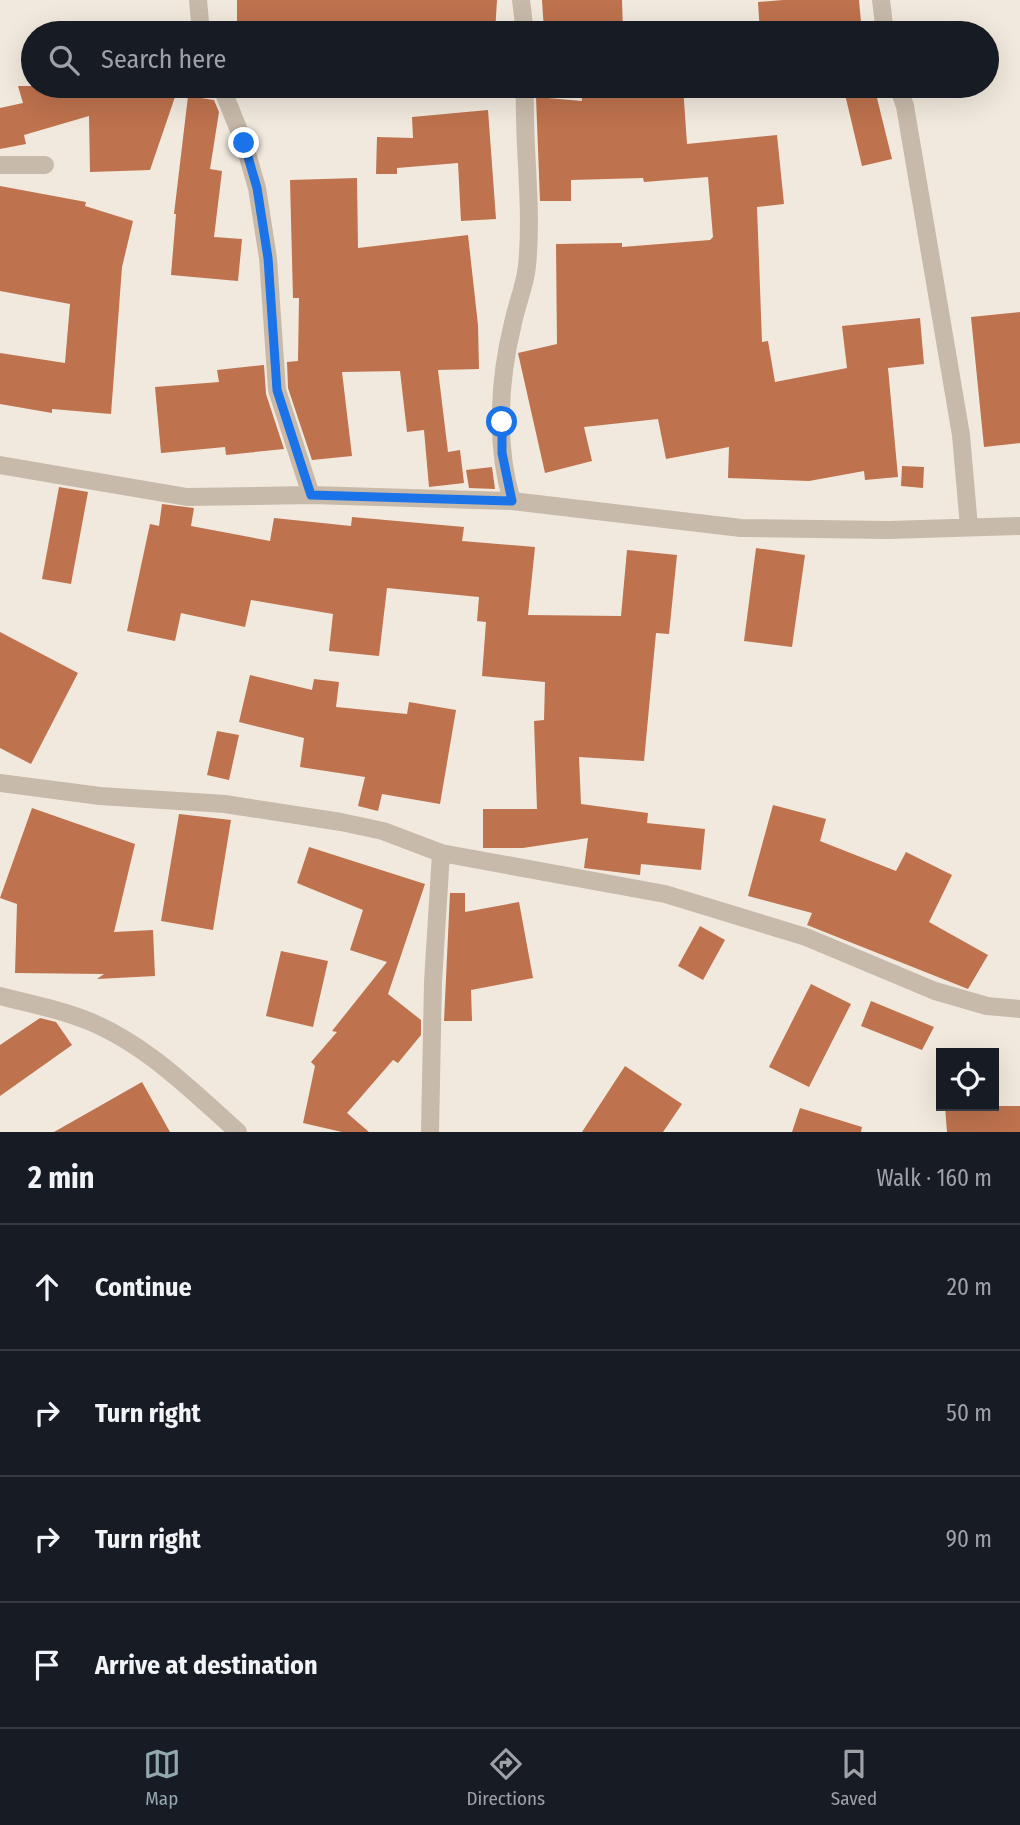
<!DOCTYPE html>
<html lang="en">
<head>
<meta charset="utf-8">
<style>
  body { margin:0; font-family:"Fira Sans Condensed",sans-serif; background:#20242c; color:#f1f3f6 }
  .controls { position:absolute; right:21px; bottom:21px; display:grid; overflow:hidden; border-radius:0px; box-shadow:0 7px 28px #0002 }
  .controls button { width:63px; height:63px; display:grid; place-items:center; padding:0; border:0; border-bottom:2px solid #363941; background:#171b24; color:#f1f3f6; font:35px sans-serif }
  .stop { position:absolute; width:21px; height:21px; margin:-16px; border:5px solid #1a73e8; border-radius:50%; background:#fff }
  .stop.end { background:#1a73e8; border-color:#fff; box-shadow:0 2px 7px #0008 }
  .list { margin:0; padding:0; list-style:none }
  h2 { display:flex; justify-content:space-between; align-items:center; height:91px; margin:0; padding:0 28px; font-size:30px }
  h2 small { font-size:23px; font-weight:400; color:#9ea1a6 }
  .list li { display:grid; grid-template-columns:46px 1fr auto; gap:21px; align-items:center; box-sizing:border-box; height:126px; padding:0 28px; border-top:2px solid #363941 }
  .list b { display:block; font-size:26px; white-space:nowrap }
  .list em { font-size:23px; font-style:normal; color:#9ea1a6 }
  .icon { flex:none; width:38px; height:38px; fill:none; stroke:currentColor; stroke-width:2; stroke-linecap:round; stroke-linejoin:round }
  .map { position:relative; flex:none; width:1020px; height:1132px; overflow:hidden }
  .search { position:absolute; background:#171b24; box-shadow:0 7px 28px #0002; left:21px; right:21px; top:21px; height:77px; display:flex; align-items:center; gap:18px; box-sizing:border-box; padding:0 24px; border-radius:38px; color:#9ea1a6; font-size:26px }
  .sheet { height:595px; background:#171b24 }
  nav { display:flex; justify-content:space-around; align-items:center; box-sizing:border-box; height:98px; border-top:2px solid #363941; background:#171b24; font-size:19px; color:#9ea1a6 }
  nav a { display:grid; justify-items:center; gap:4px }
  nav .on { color:#93a8ae }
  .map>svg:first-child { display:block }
</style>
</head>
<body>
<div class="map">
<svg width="1020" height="1132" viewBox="0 0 1020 1132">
  <rect width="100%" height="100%" fill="#f1e9dd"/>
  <path fill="#be724d" d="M 237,0 L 497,0 L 495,33 L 237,33 Z
    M 542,0 L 622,0 L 623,33 L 600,33 L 600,27 L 544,31 Z
    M 783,0 L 859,0 L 862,33 L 760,33 L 758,2 Z
    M 18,86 L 146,86 L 145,89 L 176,94 L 150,170 L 90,172 L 89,116 L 24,135 L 26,144 L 0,149 L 0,108 L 23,103 Z
    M 581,86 L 683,86 L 687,144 L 777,135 L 784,204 L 757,207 L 762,342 L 768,341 L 775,382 L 847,368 L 842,326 L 920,318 L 924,364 L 888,368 L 898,477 L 865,480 L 864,471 L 809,481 L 728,478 L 729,447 L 666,459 L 658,419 L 584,427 L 592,461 L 545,473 L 518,353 L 557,344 L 556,244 L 622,243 L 622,247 L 710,240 L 713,237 L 708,177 L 644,182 L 643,178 L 571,180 L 571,201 L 540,201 L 536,97 L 582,101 Z
    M 843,86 L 874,86 L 892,159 L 862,166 Z
    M 188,96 L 214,100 L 219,112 L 210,169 L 222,171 L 214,237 L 242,239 L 238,281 L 171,275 L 176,214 L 174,214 Z
    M 488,110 L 496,219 L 461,221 L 458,163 L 397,168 L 397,174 L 376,174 L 377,137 L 413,138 L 412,117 Z
    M 357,178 L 358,248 L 468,235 L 478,325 L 479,369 L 438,370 L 448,452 L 460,450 L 464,483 L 429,487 L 424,430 L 407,432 L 400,371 L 342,372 L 352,456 L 312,460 L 288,388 L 287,362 L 298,361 L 299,298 L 293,298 L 290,180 Z
    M 0,186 L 86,202 L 85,206 L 133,221 L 122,267 L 111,414 L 52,409 L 52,413 L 0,404 L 0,353 L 65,363 L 70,304 L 0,291 Z
    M 1020,312 L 1020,443 L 984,447 L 971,317 Z
    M 264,365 L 266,394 L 284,449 L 226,455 L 225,447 L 161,453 L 155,387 L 219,382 L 217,370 Z
    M 902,466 L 924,467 L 923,488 L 901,486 Z
    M 492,467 L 495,489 L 469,488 L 466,470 Z
    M 59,487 L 88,492 L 71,584 L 42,579 Z
    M 162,504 L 194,508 L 191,526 L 270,541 L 274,518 L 351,526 L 352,517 L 464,527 L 462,541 L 535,547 L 528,615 L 621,616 L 627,550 L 677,555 L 669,634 L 656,633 L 644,761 L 579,757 L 581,804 L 648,813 L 647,823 L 705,829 L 701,870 L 641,864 L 640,875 L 584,868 L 588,838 L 523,848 L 483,848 L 483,809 L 537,809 L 534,721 L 544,720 L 545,682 L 482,676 L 486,622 L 477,621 L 479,597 L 387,588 L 379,656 L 329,651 L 333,614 L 251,600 L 245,627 L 181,613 L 175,641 L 127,631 L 150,524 L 159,526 Z
    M 756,548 L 805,555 L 792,647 L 744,641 Z
    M 0,632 L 78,673 L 31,764 L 0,748 Z
    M 250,675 L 312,690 L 314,679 L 339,682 L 336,707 L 407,714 L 409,702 L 456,710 L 440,804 L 382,794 L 378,811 L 358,806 L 365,777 L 300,767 L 304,738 L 239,722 Z
    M 217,731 L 239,735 L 229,780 L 207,775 Z
    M 773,805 L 826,819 L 820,841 L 896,871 L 906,852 L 952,875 L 929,922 L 988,955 L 968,989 L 807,925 L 812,913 L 748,896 Z
    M 32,808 L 135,844 L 114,932 L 153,930 L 155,976 L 97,979 L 104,974 L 15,973 L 17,904 L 0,898 Z
    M 179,814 L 231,820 L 213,930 L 161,921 Z
    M 309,847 L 425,884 L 388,994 L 421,1020 L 421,1035 L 398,1063 L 393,1060 L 347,1113 L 369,1132 L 342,1132 L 303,1123 L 315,1066 L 311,1062 L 337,1032 L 332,1031 L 387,962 L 350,950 L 363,910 L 297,883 Z
    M 450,893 L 465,893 L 465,912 L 519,902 L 533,978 L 471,990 L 472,1021 L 444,1021 Z
    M 700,926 L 725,940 L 703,980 L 678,966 Z
    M 281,951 L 328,961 L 313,1027 L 266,1016 Z
    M 811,984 L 851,1004 L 809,1087 L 769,1067 Z
    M 871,1001 L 934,1027 L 922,1050 L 861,1026 Z
    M 40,1018 L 56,1022 L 72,1045 L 0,1096 L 0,1045 Z
    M 625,1066 L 682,1104 L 663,1132 L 582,1132 Z
    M 142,1082 L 170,1132 L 54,1132 Z
    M 945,1106 L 1020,1106 L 1020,1132 L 947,1132 Z
    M 800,1108 L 862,1127 L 861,1132 L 792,1132 Z"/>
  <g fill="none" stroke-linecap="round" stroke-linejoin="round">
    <path stroke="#c8baaa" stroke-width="18" d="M 198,0 L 201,33
      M 521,0 L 525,33
      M 881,0 L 885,33
      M 221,86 L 244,143 L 257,188 L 268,258 L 277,390 L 311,495
      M 898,86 L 905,106 L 961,435 L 969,527
      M 0,165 L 45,165
      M 0,465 L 187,497 L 311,495 L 512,501 L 741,528 L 889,530 L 1020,526
      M 512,501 C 495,445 499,379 513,323 C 517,303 525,286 527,266 C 533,206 523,146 525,86
      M 0,783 L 100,796 L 225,804 L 341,822 L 383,831 L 441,853 L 665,894 L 806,937 L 935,991 L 987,1006 L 1020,1009
      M 0,996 C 26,1003 53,1008 78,1017 C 141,1039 190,1089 238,1132
      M 430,1132 L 433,982 L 441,853"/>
  </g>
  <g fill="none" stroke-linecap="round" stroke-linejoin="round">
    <path stroke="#1a73e8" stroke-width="9" d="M 244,143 L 257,188 L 268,258 L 277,390 L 311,495 L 512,501 L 502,453 L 502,422"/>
  </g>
</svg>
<div class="controls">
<button><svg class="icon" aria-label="locate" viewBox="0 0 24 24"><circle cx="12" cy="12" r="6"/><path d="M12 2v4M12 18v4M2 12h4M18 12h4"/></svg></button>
</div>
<div class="stop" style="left:502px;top:422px"></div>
<div class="stop end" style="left:244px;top:143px"></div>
<div class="search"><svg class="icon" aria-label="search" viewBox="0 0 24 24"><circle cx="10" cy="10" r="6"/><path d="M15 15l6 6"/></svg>Search here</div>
</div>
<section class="sheet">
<h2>2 min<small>Walk · 160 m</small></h2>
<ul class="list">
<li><svg class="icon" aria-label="ahead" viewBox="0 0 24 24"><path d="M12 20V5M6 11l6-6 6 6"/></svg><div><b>Continue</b></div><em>20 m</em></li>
<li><svg class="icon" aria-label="right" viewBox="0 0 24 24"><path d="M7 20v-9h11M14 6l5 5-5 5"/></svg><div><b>Turn right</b></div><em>50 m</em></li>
<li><svg class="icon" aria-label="right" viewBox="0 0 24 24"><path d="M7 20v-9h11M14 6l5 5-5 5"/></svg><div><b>Turn right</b></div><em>90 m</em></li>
<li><svg class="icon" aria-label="arrive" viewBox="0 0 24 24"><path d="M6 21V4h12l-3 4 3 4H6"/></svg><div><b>Arrive at destination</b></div></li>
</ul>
</section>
<nav>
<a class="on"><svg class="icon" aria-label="map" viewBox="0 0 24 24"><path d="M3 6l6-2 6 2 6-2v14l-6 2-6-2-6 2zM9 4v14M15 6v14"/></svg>Map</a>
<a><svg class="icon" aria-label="directions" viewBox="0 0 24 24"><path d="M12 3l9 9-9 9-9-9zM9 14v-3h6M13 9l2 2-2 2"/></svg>Directions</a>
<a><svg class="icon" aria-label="saved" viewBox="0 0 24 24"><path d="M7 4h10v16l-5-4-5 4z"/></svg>Saved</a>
</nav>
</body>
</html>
